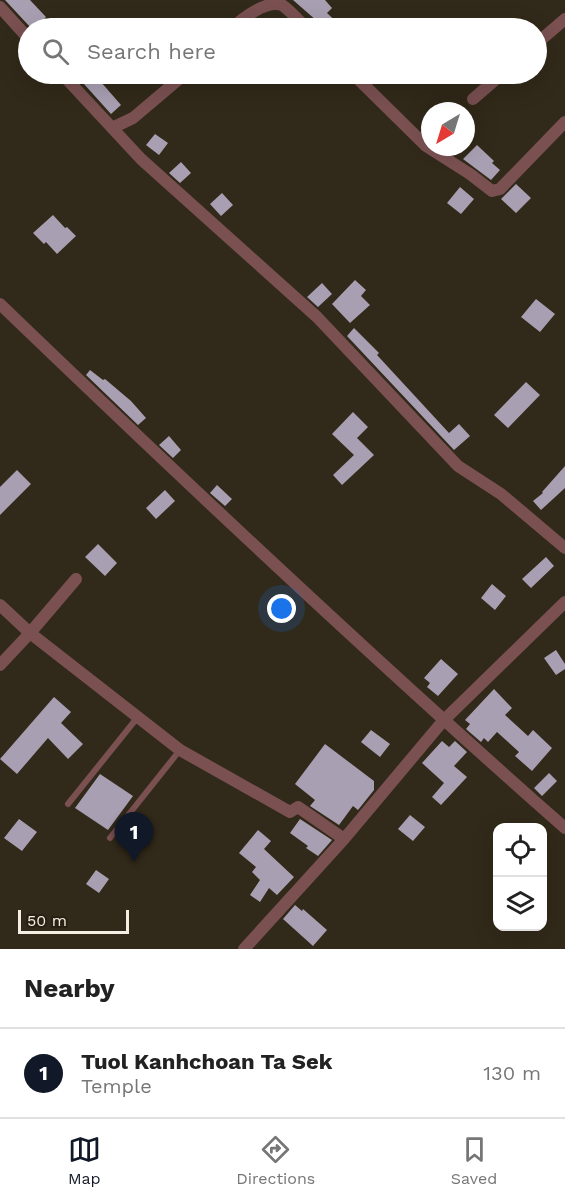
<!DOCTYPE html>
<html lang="en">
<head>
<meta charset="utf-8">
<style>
  body { margin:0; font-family:"Work Sans",sans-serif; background:#f6f6f6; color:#222 }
  .controls { position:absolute; right:18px; bottom:18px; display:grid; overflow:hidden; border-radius:12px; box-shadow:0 6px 24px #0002 }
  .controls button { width:54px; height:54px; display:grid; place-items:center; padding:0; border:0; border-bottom:2px solid #e0e0e0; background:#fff; color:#222; font:30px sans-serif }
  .compass { position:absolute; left:421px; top:102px; width:54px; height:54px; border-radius:50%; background:#fff; box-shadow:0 6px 24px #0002; rotate:218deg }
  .scale { position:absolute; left:18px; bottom:15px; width:111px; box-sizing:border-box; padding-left:6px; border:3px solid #f4efe5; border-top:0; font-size:16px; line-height:21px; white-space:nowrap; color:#f4efe5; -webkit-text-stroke:4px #271f10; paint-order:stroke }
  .you { position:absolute; left:282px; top:609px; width:21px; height:21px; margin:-15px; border:4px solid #fff; border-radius:50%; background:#1a73e8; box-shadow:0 0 0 9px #1a73e833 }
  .badge { display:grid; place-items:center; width:39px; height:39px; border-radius:50%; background:#111827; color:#fff; font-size:20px; font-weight:700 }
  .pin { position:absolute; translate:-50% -50px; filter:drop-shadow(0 2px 3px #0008) }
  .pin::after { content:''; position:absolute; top:32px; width:21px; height:18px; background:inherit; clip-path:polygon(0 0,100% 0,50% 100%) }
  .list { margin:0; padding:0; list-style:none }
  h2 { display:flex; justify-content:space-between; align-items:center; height:78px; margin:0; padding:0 24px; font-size:26px }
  h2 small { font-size:20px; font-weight:400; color:#767676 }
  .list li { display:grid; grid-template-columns:39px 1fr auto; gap:18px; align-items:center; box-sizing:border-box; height:90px; padding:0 24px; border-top:2px solid #e0e0e0 }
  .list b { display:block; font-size:22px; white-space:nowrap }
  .list p { margin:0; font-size:20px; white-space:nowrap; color:#767676 }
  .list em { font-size:20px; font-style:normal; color:#767676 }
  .icon { flex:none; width:33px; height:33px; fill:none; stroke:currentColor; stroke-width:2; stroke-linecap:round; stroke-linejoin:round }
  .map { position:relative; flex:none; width:565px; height:949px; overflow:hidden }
  .search { position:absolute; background:#fff; box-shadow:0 6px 24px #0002; left:18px; right:18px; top:18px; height:66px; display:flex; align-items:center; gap:15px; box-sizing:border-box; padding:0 21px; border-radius:33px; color:#767676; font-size:22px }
  .sheet { height:168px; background:#fff }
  nav { display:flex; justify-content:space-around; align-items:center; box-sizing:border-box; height:84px; border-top:2px solid #e0e0e0; background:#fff; font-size:16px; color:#767676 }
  nav a { display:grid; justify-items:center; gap:3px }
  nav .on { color:#111827 }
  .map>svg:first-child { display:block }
</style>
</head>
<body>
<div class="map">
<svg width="565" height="949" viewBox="0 0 565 949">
  <rect width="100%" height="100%" fill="#312919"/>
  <path fill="#a89fb2" d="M 5,0 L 30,0 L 46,17 L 44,19 L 53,28 L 31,28 Z
    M 293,0 L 325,0 L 332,8 L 327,13 L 343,28 L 325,28 Z
    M 75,74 L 94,74 L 121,105 L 111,114 Z
    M 155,134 L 168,143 L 159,155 L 146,145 Z
    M 477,145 L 494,161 L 492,163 L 500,170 L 491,180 L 463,159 Z
    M 181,162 L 191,173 L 180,183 L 169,173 Z
    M 516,184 L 531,198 L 516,213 L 501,199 Z
    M 460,187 L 474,199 L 461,214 L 447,203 Z
    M 222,193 L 233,205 L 221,216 L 210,204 Z
    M 53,215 L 65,228 L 67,227 L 76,236 L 57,254 L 46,242 L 44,244 L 33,233 Z
    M 355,280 L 366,290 L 361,296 L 370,305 L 350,323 L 332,304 Z
    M 322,283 L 332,294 L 318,307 L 307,297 Z
    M 536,299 L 555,314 L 540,332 L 521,317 Z
    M 354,328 L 379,353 L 377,355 L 449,433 L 459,424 L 470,436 L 454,450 L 347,336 Z
    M 90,370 L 103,380 L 105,379 L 131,401 L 146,418 L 138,425 L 86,375 Z
    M 526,382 L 540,395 L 508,428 L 494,415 Z
    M 353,412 L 368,427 L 357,438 L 374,455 L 342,485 L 333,475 L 354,455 L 332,434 Z
    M 169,436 L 181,450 L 173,458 L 159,445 Z
    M 565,466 L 565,488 L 541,510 L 533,501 L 543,493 L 542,492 Z
    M 17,470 L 31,484 L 0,515 L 0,487 Z
    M 217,485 L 232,499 L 225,506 L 210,493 Z
    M 165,490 L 175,501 L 156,519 L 146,508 Z
    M 98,544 L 117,563 L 105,576 L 85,557 Z
    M 546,557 L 554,566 L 531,588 L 522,579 Z
    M 492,584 L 506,596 L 495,610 L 481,598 Z
    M 556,650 L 565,664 L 565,669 L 556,675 L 544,658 Z
    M 441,659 L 458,674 L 438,696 L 427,687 L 430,683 L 424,678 Z
    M 494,689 L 512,708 L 505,715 L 528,736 L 533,730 L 552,748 L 532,771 L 515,756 L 519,752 L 497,732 L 488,742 L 484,738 L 481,742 L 466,729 L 470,724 L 465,720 Z
    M 54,697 L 71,712 L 61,723 L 83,744 L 68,759 L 48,738 L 17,774 L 0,759 Z
    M 371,730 L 390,744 L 380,757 L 361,742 Z
    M 442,741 L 449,747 L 455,741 L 467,752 L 454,766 L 467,777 L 441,805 L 432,797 L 444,783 L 422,763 Z
    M 325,744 L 374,781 L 374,790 L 358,810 L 353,806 L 339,825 L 310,806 L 315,800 L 295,784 Z
    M 549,773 L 557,781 L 542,796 L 534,788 Z
    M 100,774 L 133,796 L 108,830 L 75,808 Z
    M 410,815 L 425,827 L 413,841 L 398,829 Z
    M 19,819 L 37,832 L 22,851 L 4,838 Z
    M 300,819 L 332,840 L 318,856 L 306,848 L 308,846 L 290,833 Z
    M 258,830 L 271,841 L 264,849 L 294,877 L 277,895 L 269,888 L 260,902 L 250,895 L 260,880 L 252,872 L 256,867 L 239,853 Z
    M 96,870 L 109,879 L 99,893 L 86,884 Z
    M 295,905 L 302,911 L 303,909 L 327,930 L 313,946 L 283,919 Z"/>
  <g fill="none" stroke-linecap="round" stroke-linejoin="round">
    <path stroke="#7a5051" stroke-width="6" d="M 68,804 L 137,718
      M 110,838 L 180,750"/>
    <path stroke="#7a5051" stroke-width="12" d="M 0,7 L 28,38
      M 232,28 C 243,18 266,0 282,5 C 291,11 299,21 306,28
      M 536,44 L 565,19
      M 62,74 L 141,159 L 317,317 L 458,466 L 501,494 L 565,548
      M 353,74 L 426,146 L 470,174 L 492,191 L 500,189 L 565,122
      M 473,99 L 502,74
      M 112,128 L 133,118 L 185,74
      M 0,304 C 185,482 372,658 565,828
      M 0,605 L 30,633 L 180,750 L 290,812 L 298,807 L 344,839
      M 0,665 L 30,633 L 76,579
      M 244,949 L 344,839 L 443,721 L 565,602"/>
  </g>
</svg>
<div class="controls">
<button><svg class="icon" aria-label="locate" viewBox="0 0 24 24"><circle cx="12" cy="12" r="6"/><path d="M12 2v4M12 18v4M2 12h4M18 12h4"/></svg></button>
<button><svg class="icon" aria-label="layers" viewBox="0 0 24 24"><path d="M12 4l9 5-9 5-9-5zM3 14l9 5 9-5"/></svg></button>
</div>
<svg class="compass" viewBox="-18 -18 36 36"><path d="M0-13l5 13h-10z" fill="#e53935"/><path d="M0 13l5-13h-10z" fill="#767676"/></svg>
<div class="scale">50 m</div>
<div class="you"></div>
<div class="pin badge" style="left:134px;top:862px">1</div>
<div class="search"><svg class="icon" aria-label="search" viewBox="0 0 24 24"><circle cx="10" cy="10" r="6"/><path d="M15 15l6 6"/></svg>Search here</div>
</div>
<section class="sheet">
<h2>Nearby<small></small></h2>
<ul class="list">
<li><span class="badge">1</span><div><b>Tuol Kanhchoan Ta Sek</b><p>Temple</p></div><em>130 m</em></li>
</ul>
</section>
<nav>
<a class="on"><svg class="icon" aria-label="map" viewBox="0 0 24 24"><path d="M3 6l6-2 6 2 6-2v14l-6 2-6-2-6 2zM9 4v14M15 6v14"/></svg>Map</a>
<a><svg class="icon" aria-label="directions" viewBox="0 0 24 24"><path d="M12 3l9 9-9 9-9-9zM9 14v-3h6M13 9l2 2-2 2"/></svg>Directions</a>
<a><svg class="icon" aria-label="saved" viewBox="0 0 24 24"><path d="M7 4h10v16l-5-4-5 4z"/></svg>Saved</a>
</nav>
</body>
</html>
